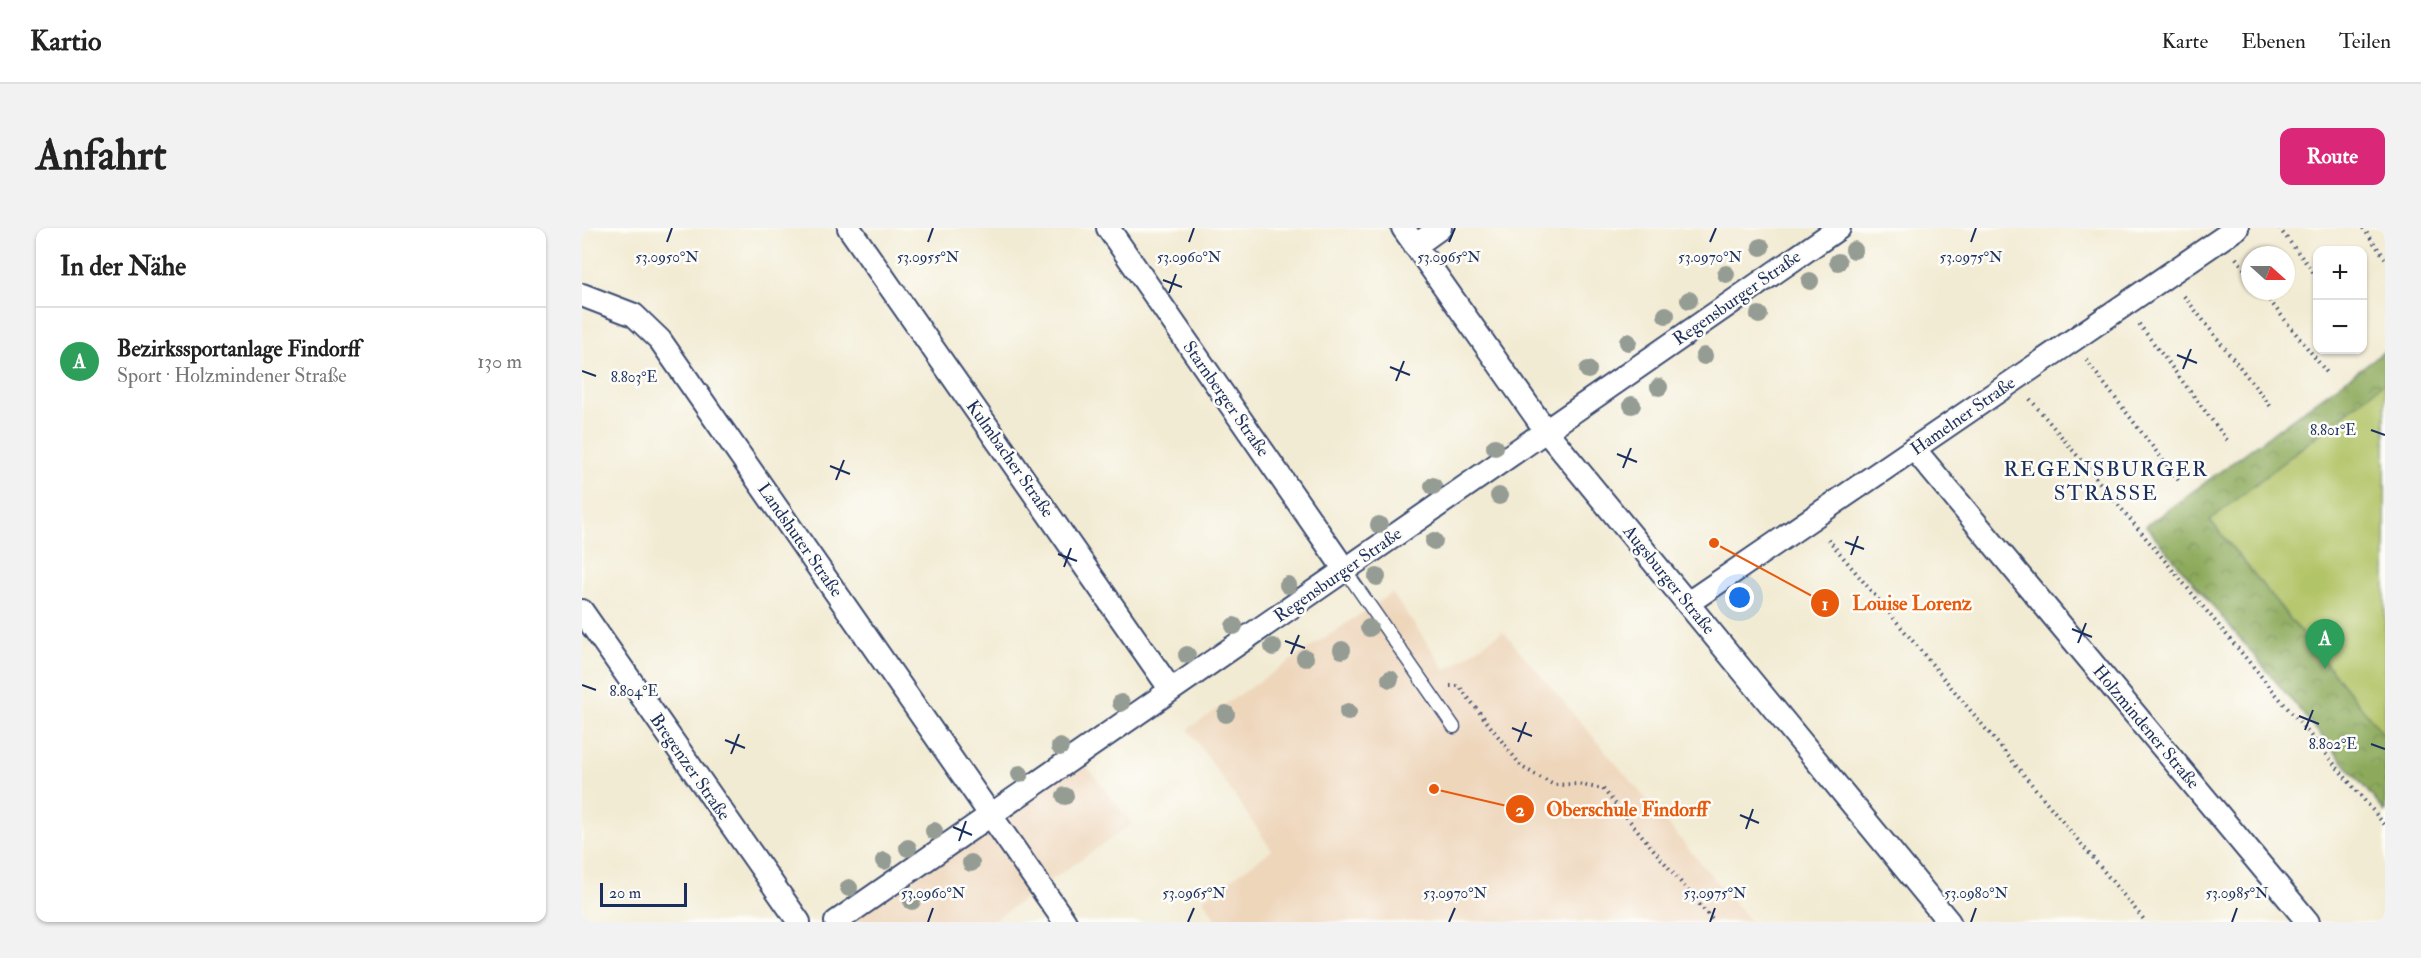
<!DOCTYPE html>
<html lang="de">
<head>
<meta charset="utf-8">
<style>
  body { margin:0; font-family:"IM FELL Double Pica",serif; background:#f2f2f2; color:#222 }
  .controls { position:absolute; right:18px; top:18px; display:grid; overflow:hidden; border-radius:12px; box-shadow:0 2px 4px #0004 }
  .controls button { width:54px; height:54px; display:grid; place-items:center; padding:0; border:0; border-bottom:2px solid #e0e0e0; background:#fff; color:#222; font:30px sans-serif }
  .compass { position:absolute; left:1659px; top:18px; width:54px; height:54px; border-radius:50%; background:#fff; box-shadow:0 2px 4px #0004; rotate:111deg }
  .scale { position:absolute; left:18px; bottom:15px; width:87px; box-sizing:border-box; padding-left:6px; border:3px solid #1b2f5e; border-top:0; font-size:16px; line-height:21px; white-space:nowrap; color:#1b2f5e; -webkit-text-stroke:4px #fdfcf7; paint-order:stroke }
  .you { position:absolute; left:1158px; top:370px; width:21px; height:21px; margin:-15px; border:4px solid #fff; border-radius:50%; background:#1a73e8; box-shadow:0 0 0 9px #1a73e833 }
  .badge { display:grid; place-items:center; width:39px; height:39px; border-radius:50%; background:#db2777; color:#fff; font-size:20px; font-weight:700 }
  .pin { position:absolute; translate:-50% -50px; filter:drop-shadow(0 2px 3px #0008) }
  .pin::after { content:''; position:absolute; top:32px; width:21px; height:18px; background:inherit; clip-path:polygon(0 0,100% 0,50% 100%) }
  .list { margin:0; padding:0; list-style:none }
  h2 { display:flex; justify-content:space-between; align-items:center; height:78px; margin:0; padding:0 24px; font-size:26px }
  h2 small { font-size:20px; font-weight:400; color:#767676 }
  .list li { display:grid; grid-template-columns:39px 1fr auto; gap:18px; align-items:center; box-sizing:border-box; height:108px; padding:0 24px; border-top:2px solid #e0e0e0 }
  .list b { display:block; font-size:22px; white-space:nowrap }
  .list p { margin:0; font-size:20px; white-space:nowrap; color:#767676 }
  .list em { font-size:20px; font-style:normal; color:#767676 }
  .map { position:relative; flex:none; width:1803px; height:694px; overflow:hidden; border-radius:12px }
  header { display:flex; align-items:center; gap:36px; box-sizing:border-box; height:84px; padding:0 30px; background:#fff; border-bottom:2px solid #e0e0e0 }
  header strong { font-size:28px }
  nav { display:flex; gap:33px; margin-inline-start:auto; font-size:21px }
  .intro { display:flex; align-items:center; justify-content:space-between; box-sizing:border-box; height:144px; padding:0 36px }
  h1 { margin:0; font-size:42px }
  .button { padding:15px 27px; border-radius:12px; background:#db2777; color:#fff; font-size:21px; font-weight:700 }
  main { display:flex; gap:36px; padding:0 36px }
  aside { flex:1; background:#fff; border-radius:12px; box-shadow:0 2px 4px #0004 }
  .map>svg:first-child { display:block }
</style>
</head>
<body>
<header>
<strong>Kartio</strong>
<nav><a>Karte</a><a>Ebenen</a><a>Teilen</a></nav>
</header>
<div class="intro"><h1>Anfahrt</h1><a class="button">Route</a></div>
<main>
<aside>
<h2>In der Nähe<small></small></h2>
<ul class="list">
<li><span class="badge" style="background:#2e9e5b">A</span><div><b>Bezirkssportanlage Findorff</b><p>Sport · Holzmindener Straße</p></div><em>130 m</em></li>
</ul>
</aside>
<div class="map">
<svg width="1803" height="694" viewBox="0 0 1803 694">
  <defs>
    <pattern id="forest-crowns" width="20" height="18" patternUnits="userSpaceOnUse" patternTransform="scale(1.5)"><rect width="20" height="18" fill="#8daa5c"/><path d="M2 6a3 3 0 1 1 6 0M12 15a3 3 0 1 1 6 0" fill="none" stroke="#728b4f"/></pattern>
  </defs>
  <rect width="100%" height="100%" fill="#fdfcf7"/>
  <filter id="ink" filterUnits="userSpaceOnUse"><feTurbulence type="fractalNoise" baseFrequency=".0167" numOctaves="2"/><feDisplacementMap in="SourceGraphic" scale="12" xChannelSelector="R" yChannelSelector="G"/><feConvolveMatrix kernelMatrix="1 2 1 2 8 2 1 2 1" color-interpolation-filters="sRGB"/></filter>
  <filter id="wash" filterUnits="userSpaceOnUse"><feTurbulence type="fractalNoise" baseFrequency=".008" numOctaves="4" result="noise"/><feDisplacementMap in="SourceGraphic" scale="24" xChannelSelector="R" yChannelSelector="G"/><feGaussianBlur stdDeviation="1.35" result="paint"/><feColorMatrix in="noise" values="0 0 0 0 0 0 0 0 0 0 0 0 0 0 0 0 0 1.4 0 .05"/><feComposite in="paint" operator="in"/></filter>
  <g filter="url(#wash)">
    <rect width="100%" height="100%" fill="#f2ebd3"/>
    <path fill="#eed6bb" d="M 810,365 L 864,442 L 921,403 L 1169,694 L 636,694 L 621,671 L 690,622 L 606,501 Z
      M 497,528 L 550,596 L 409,694 L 257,694 Z"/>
    <path fill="#b2c467" stroke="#667a62" stroke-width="1.5" d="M 1803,123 L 1803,584 L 1564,298 Z"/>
    <path fill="url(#forest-crowns)" stroke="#546c5d" stroke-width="1.5" d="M 1803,123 L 1803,154 L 1628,292 L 1803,508 L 1803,584 L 1564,298 Z"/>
  </g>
  <g filter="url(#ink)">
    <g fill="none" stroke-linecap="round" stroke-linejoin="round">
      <defs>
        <path id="lane" d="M 763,342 L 872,499"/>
        <path id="street" d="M 267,0 L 589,462
          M 526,0 L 763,342
          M 821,0 L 964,203 L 1367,694
          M 833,18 L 858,0
          M 0,67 L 52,87 L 78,112 L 483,694
          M 1333,222 L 1726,694
          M 1106,375 L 1655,0
          M 0,383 L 217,694
          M 254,694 L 1257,0"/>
      </defs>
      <use href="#lane" stroke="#3b4b70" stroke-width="15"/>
      <use href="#street" stroke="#3b4b70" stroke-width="26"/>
      <path stroke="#3b4b70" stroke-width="4" stroke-dasharray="1.5 4.5" stroke-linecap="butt" d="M 1697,0 L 1736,50
        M 1781,0 L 1803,30
        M 1654,30 L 1668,48
        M 1680,63 L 1746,146
        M 1602,68 L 1690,180
        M 1557,96 L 1645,212
        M 1780,108 L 1784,113
        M 1504,132 L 1597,253
        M 1448,171 L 1803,597
        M 1246,311 L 1564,694
        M 868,458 L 877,458 L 940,539 L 972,557 L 995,556 L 1021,561 L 1132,694"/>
      <use href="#lane" stroke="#fff" stroke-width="12"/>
      <use href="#street" stroke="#fff" stroke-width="22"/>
    </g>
    <g fill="#949c94">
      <circle cx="1179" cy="19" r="9"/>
      <circle cx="1272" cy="22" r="9"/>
      <circle cx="1256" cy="34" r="9"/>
      <circle cx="1144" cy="46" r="9"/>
      <circle cx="1228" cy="53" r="9"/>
      <circle cx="1107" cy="72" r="9"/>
      <circle cx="1084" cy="87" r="9"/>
      <circle cx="1177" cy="87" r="9"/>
      <circle cx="1046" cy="114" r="9"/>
      <circle cx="1122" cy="128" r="9"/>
      <circle cx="1006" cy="142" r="9"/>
      <circle cx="1077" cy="159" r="9"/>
      <circle cx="1050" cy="177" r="9"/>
      <circle cx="913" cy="219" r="9"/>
      <circle cx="851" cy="258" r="9"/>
      <circle cx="917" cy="268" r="9"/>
      <circle cx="797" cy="297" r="9"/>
      <circle cx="852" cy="313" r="9"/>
      <circle cx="795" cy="349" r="9"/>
      <circle cx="706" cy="357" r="9"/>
      <circle cx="652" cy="398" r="9"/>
      <circle cx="787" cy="400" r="9"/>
      <circle cx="691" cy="419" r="9"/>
      <circle cx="760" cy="422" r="9"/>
      <circle cx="605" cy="427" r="9"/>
      <circle cx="723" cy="430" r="9"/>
      <circle cx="808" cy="451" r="9"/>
      <circle cx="539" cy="475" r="9"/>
      <circle cx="766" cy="484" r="9"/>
      <circle cx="644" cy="486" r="9"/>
      <circle cx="478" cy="519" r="9"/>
      <circle cx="438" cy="546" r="9"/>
      <circle cx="483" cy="568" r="9"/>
      <circle cx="352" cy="603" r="9"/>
      <circle cx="326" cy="620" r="9"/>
      <circle cx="302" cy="633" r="9"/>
      <circle cx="389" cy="635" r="9"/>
      <circle cx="267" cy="660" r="9"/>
      <circle cx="330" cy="673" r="9"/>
    </g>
  </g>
  <path fill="none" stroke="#1b2f5e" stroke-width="2" d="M 85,14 L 90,0M 346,14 L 351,0M 607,14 L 612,0M 867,14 L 873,0M 1128,14 L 1134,0M 1389,14 L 1394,0M 581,52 L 600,59M 587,65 L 594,46M 1595,127 L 1615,135M 808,139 L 828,147M 1601,141 L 1609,121M 0,143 L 14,148M 814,153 L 822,133M 1789,202 L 1803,207M 1035,226 L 1055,234M 248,238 L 268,246M 1041,240 L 1049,220M 254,252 L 262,232M 1263,314 L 1282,321M 476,326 L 495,333M 1269,327 L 1276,308M 482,339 L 489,320M 1490,401 L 1510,409M 703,413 L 723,420M 1496,415 L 1504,395M 709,426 L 717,407M 0,457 L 14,462M 1717,488 L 1737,496M 930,500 L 950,508M 1723,502 L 1731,482M 143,512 L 163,520M 936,514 L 944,494M 1789,516 L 1803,521M 149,526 L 157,506M 1158,587 L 1177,595M 371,599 L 390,607M 1164,601 L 1171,581M 377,613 L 384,593M 346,694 L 351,680M 606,694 L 612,680M 867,694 L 873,680M 1128,694 L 1133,680M 1389,694 L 1394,680M 1650,694 L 1655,680"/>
  <g text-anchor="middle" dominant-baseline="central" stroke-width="5" stroke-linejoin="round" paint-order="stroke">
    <g font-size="18" fill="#1b2f5e" stroke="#fdfcf7">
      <text transform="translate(1155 70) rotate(-35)">Regensburger Straße</text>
      <text transform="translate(644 171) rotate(55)">Starnberger Straße</text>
      <text transform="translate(1381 188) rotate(-35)">Hamelner Straße</text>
      <text transform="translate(428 231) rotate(55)">Kulmbacher Straße</text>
      <text transform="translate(218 312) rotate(55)">Landshuter Straße</text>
      <text transform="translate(756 347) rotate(-35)">Regensburger Straße</text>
      <text transform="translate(1087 352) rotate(51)">Augsburger Straße</text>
      <text transform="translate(1564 499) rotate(50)">Holzmindener Straße</text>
      <text transform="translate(108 539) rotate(55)">Bregenzer Straße</text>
    </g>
    <g font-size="21" letter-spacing="1.5" fill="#1b2f5e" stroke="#fdfcf7">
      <text x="1524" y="241">REGENSBURGER<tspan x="1524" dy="24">STRASSE</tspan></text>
    </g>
  </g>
  <g font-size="15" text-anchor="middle" fill="#1b2f5e" stroke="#fdfcf7" stroke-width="5" stroke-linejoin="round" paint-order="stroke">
    <text x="85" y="34">53.0950°N</text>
    <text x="346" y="34">53.0955°N</text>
    <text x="607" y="34">53.0960°N</text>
    <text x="867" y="34">53.0965°N</text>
    <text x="1128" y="34">53.0970°N</text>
    <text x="1389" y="34">53.0975°N</text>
    <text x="52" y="154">8.803°E</text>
    <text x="1751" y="207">8.801°E</text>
    <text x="52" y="468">8.804°E</text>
    <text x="1751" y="521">8.802°E</text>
    <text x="351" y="670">53.0960°N</text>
    <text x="612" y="670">53.0965°N</text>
    <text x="873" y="670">53.0970°N</text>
    <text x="1133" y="670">53.0975°N</text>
    <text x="1394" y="670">53.0980°N</text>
    <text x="1655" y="670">53.0985°N</text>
  </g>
  <path fill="none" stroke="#e8590c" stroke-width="2" d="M1132 315L1243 375M852 561L938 581"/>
  <g fill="#e8590c" stroke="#fdfcf7" stroke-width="2">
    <circle cx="1132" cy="315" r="6"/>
    <circle cx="852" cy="561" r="6"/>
    <circle cx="1243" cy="375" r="15"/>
    <circle cx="938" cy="581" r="15"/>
  </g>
  <g font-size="18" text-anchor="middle" font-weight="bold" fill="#fff">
    <text x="1243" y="382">1</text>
    <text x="938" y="588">2</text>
  </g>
  <g font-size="20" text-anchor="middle" font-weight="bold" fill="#e8590c" stroke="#fdfcf7" stroke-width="5" stroke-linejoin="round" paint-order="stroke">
    <text x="1330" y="382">Louise Lorenz</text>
    <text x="1045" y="588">Oberschule Findorff</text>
  </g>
</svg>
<div class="controls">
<button>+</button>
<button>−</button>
</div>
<svg class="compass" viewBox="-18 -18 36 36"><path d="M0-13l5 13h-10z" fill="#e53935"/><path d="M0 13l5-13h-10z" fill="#767676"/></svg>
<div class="scale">20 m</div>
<div class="you"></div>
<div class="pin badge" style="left:1743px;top:441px;background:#2e9e5b">A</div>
</div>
</main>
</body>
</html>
